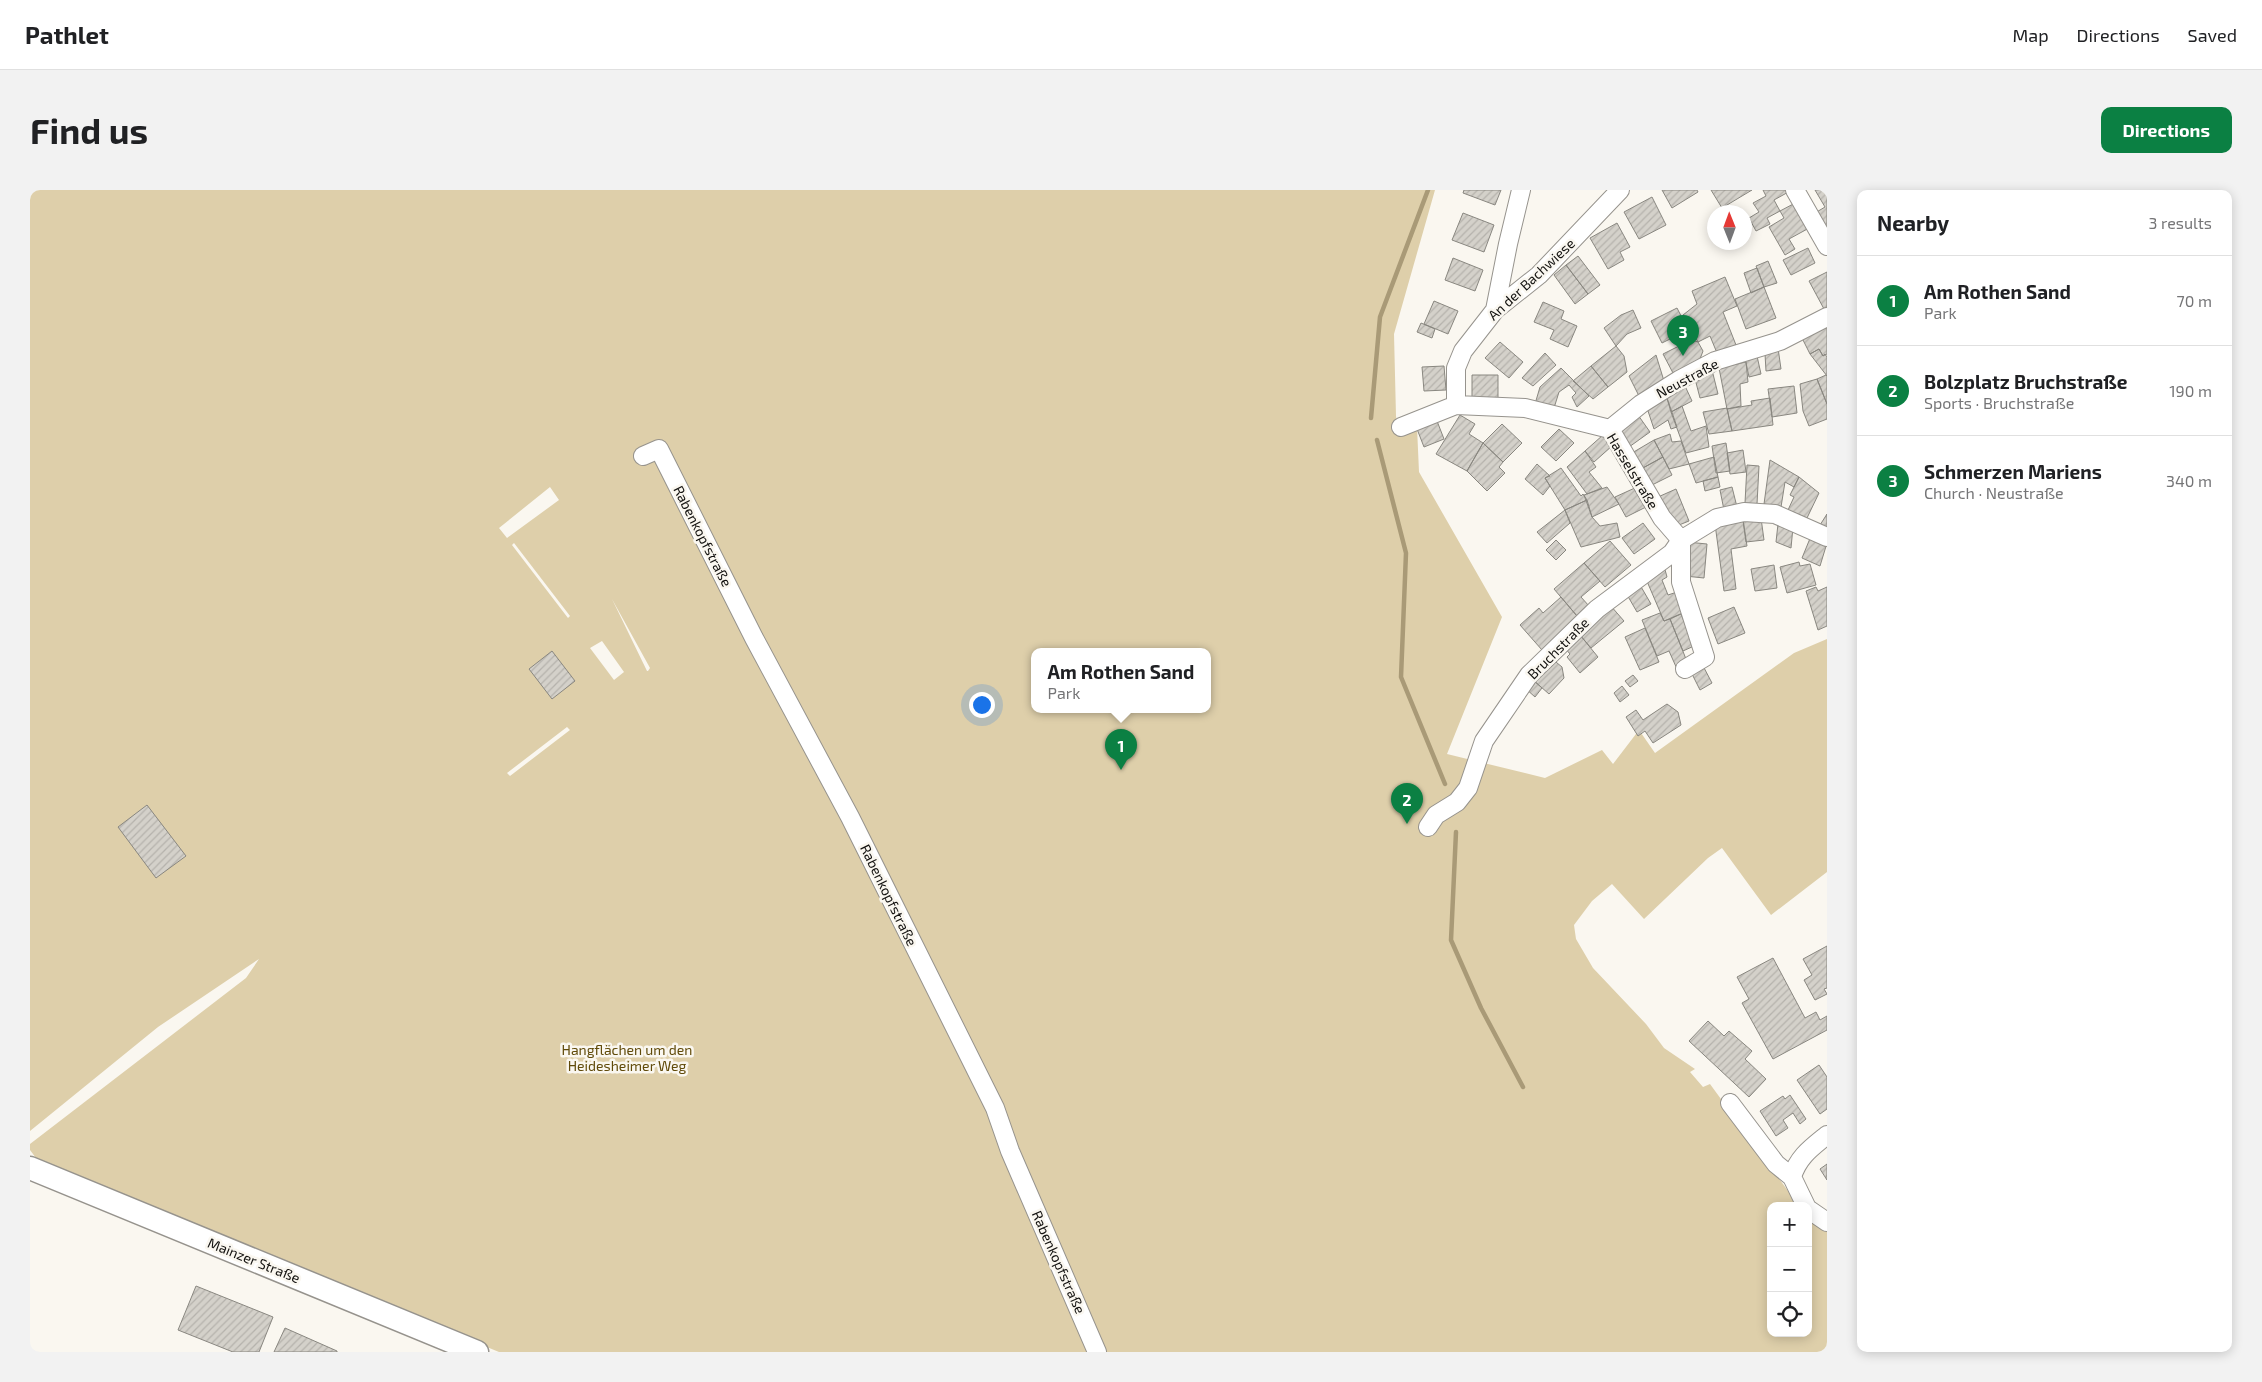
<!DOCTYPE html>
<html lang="en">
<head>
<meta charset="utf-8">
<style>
  body { margin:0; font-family:"Exo 2",sans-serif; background:#f2f2f2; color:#202124 }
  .controls { position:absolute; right:15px; bottom:15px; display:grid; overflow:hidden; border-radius:10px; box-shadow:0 2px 12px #0003 }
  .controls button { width:45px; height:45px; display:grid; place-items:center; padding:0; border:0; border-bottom:1px solid #e0e0e0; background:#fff; color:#202124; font:25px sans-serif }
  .compass { position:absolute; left:1677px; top:15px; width:45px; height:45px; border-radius:50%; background:#fff; box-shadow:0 2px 12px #0003; rotate:359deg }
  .you { position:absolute; left:951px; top:514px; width:18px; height:18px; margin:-12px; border:4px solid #fff; border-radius:50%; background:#1a73e8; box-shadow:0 0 0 8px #1a73e833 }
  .badge { display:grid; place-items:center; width:32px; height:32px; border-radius:50%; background:#0b8043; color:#fff; font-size:16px; font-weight:700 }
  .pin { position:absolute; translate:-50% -41px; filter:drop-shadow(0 1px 2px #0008) }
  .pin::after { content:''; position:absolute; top:26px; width:18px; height:15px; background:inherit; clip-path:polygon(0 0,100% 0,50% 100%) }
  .popup { position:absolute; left:1001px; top:458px; width:180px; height:65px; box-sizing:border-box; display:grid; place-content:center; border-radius:10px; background:#fff; filter:drop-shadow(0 1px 4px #0005); font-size:16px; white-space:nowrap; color:#757577 }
  .popup b { font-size:19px; color:#202124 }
  .popup::after { content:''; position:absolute; left:50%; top:100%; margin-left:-10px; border:10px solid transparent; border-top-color:#fff }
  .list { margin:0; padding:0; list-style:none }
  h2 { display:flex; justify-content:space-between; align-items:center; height:65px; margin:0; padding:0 20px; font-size:21px }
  h2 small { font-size:16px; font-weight:400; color:#757577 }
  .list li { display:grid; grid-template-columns:32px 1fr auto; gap:15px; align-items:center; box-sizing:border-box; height:90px; padding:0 20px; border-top:1px solid #e0e0e0 }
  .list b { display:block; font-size:19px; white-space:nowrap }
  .list p { margin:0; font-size:16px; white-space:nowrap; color:#757577 }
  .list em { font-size:16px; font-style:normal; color:#757577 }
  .icon { flex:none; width:28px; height:28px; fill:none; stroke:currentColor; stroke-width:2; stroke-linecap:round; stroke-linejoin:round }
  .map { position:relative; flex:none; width:1797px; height:1162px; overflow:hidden; border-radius:10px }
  header { display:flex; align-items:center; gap:30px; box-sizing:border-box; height:70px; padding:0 25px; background:#fff; border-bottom:1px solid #e0e0e0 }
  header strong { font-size:24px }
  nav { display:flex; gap:28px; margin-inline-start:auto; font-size:18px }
  .intro { display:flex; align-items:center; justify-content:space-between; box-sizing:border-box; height:120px; padding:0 30px }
  h1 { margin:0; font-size:35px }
  .button { padding:12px 22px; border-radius:10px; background:#0b8043; color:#fff; font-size:18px; font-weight:700 }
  main { display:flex; gap:30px; padding:0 30px }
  aside { flex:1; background:#fff; border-radius:10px; box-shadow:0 2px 12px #0003 }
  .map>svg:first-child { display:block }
</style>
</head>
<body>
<header>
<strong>Pathlet</strong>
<nav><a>Map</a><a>Directions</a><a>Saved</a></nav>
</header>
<div class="intro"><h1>Find us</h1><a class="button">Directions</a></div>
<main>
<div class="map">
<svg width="1797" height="1162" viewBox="0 0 1797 1162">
  <defs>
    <pattern id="building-hatch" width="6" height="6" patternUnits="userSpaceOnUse" patternTransform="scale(1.25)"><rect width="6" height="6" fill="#d4d1ca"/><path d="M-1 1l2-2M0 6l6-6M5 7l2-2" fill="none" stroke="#b5b2ac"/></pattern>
  </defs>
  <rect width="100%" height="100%" fill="#faf7f0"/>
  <path fill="#decfaa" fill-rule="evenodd" d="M 0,0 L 1405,0 L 1364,144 L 1366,226 L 1367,233 L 1387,237 L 1389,282 L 1472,427 L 1417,564 L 1515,588 L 1572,560 L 1583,574 L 1609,540 L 1625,563 L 1764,463 L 1797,449 L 1797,682 L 1741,725 L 1692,658 L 1678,668 L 1614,729 L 1582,694 L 1562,711 L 1544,735 L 1546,749 L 1563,778 L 1616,834 L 1634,858 L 1665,879 L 1660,882 L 1673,897 L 1680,894 L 1769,1016 L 1741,1016 L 1741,1143 L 1778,1143 L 1778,1025 L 1797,1039 L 1797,1162 L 469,1162 L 9,972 L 0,960 L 0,954 L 216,788 L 229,769 L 128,837 L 0,941 ZM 520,297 L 529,310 L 477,348 L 469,338 ZM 484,353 L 540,426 L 538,428 L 482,355 ZM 582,409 L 620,478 L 618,481 L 617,481 ZM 572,451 L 594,482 L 584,490 L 560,458 ZM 1005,461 L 1177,461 L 1177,519 L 1005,519 ZM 537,537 L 540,540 L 480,586 L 477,583 Z"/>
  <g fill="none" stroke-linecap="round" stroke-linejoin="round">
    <path stroke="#a99a77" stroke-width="4.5" d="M 1341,228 L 1350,127 L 1398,0
      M 1347,250 L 1376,363 L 1371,487 L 1415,594
      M 1426,642 L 1421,750 L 1451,818 L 1493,897"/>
  </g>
  <path fill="url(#building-hatch)" stroke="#898780" d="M 1434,0 L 1471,0 L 1465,15 L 1433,3 Z
    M 1632,0 L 1667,0 L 1668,2 L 1642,18 Z
    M 1681,0 L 1722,0 L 1692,18 Z
    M 1733,0 L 1762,0 L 1744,10 L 1750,21 L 1737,28 L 1740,34 L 1726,41 L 1719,28 L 1729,22 L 1723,13 L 1736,6 Z
    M 1785,0 L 1797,0 L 1797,38 L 1785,23 L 1795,17 Z
    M 1622,7 L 1636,35 L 1609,49 L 1594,22 Z
    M 1767,12 L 1781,37 L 1759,49 L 1765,59 L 1755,65 L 1739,37 L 1754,28 L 1750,21 Z
    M 1433,23 L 1464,35 L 1454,62 L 1422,50 Z
    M 1587,33 L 1600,57 L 1590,62 L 1594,70 L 1578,79 L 1560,48 Z
    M 1778,58 L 1785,73 L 1761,85 L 1753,70 Z
    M 1548,66 L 1570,95 L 1558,104 L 1536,75 Z
    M 1423,68 L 1453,80 L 1445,101 L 1415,90 Z
    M 1738,71 L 1747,93 L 1734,97 L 1726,76 Z
    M 1536,75 L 1558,104 L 1545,114 L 1524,85 Z
    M 1727,78 L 1734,97 L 1721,103 L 1714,83 Z
    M 1797,82 L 1797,117 L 1794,119 L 1779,91 Z
    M 1695,87 L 1707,116 L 1693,122 L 1706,155 L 1687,163 L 1680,146 L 1668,152 L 1653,125 L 1667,114 L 1662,101 Z
    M 1734,97 L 1746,128 L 1716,139 L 1705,109 Z
    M 1404,111 L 1428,121 L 1418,144 L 1394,134 Z
    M 1513,112 L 1534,121 L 1531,129 L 1547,136 L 1538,157 L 1520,149 L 1524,140 L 1504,132 Z
    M 1647,118 L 1663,149 L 1651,155 L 1646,146 L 1632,153 L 1621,131 Z
    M 1603,120 L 1611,138 L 1597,144 L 1586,156 L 1574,138 L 1591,125 Z
    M 1391,133 L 1405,139 L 1402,148 L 1387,142 Z
    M 1797,133 L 1797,164 L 1793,166 L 1789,159 L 1780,164 L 1771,146 Z
    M 1661,150 L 1668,152 L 1673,161 L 1670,169 L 1643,183 L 1633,164 Z
    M 1470,152 L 1493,172 L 1479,188 L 1455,168 Z
    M 1586,156 L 1594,166 L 1597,182 L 1578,197 L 1561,176 Z
    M 1748,158 L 1751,179 L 1736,181 L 1735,164 Z
    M 1789,159 L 1793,166 L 1795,164 L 1797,167 L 1797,186 L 1780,164 Z
    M 1515,163 L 1526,175 L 1503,196 L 1492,188 Z
    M 1626,165 L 1634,191 L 1610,208 L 1599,186 Z
    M 1727,166 L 1731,184 L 1719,187 L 1715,168 Z
    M 1716,172 L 1718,192 L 1710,194 L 1711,216 L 1697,219 L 1689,178 Z
    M 1414,176 L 1416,200 L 1394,201 L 1392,177 Z
    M 1561,176 L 1578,197 L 1563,209 L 1543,191 Z
    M 1531,178 L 1559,206 L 1547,217 L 1542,207 L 1546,203 L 1539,195 L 1529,202 L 1524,218 L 1505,214 L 1510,197 Z
    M 1682,180 L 1688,204 L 1670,208 L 1664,185 Z
    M 1442,185 L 1468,185 L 1468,209 L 1442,209 Z
    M 1796,185 L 1797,186 L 1797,214 L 1787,189 Z
    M 1787,189 L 1797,214 L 1797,229 L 1779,236 L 1773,221 L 1770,194 Z
    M 1655,196 L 1662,211 L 1641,222 L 1636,205 Z
    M 1764,196 L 1767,223 L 1742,227 L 1738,199 Z
    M 1636,205 L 1647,237 L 1641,239 L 1638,230 L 1624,239 L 1617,218 Z
    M 1740,208 L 1743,235 L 1702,241 L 1697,219 L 1722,215 L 1721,211 Z
    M 1652,216 L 1661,241 L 1676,236 L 1679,257 L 1656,263 L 1641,222 Z
    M 1697,218 L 1702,241 L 1679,244 L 1673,222 Z
    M 1430,225 L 1445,234 L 1439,244 L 1453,253 L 1437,281 L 1406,264 Z
    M 1608,225 L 1620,242 L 1599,257 L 1587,239 Z
    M 1407,231 L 1414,249 L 1394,257 L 1387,239 Z
    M 1472,234 L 1492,253 L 1473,272 L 1453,253 Z
    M 1529,239 L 1544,253 L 1526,271 L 1511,257 Z
    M 1640,244 L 1642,252 L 1651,251 L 1659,274 L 1639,279 L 1624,250 Z
    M 1573,245 L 1582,256 L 1564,272 L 1555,261 Z
    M 1624,250 L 1633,267 L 1611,279 L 1602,263 Z
    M 1453,253 L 1473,272 L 1469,277 L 1475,283 L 1457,301 L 1437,281 Z
    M 1696,253 L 1700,281 L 1686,283 L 1682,256 Z
    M 1713,260 L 1716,282 L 1700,284 L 1697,263 Z
    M 1555,261 L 1566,277 L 1559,282 L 1572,298 L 1557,304 L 1537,277 Z
    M 1633,267 L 1642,285 L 1620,296 L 1611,279 Z
    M 1684,267 L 1688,287 L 1666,293 L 1659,274 Z
    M 1740,270 L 1769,287 L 1764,297 L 1755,292 L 1751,317 L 1734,314 Z
    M 1507,274 L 1520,286 L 1515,288 L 1520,296 L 1513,305 L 1495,289 Z
    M 1717,275 L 1729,276 L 1727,314 L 1715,313 Z
    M 1531,278 L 1551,306 L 1553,304 L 1557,310 L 1535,320 L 1515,288 Z
    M 1688,287 L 1690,297 L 1675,301 L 1673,291 Z
    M 1769,287 L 1789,303 L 1777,328 L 1758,320 L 1764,307 L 1760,305 Z
    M 1577,297 L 1589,314 L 1562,327 L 1554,305 Z
    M 1607,297 L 1616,317 L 1596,327 L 1585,307 Z
    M 1702,297 L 1707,317 L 1694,320 L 1690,300 Z
    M 1646,299 L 1659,331 L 1649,335 L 1640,329 L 1628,307 Z
    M 1557,310 L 1562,327 L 1570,336 L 1587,333 L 1590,347 L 1551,357 L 1535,320 Z
    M 1535,320 L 1540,333 L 1517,353 L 1507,342 Z
    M 1797,324 L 1797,340 L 1790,335 Z
    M 1731,328 L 1734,350 L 1716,352 L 1713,330 Z
    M 1713,330 L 1717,356 L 1701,359 L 1706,399 L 1694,401 L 1685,334 Z
    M 1613,333 L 1625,349 L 1604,364 L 1592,348 Z
    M 1748,334 L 1763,337 L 1761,358 L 1746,352 Z
    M 1781,346 L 1797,353 L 1790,376 L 1772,368 Z
    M 1526,350 L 1536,360 L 1526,370 L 1516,360 Z
    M 1580,351 L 1601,375 L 1575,397 L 1554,373 Z
    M 1657,352 L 1677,354 L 1674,388 L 1655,386 Z
    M 1769,372 L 1770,376 L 1780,374 L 1786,395 L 1757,403 L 1750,377 Z
    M 1554,373 L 1570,391 L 1551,407 L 1559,416 L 1547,426 L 1524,399 Z
    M 1744,375 L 1747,398 L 1725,401 L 1721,379 Z
    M 1634,376 L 1637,387 L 1632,390 L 1638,405 L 1647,402 L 1655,422 L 1634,431 L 1616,389 Z
    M 1610,395 L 1621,414 L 1607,422 L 1596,403 Z
    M 1786,397 L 1788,401 L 1797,397 L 1797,436 L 1788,440 L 1776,401 Z
    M 1531,407 L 1547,426 L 1512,460 L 1490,435 L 1509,418 L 1513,423 Z
    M 1580,415 L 1594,431 L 1561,458 L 1550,445 Z
    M 1704,417 L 1715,443 L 1688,454 L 1678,428 Z
    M 1630,423 L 1634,431 L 1640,429 L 1658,474 L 1647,479 L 1639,461 L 1627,466 L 1612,430 Z
    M 1651,424 L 1664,456 L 1653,461 L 1640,429 Z
    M 1615,438 L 1629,472 L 1610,480 L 1595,447 Z
    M 1550,445 L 1568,467 L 1550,483 L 1537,467 L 1540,464 L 1535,458 Z
    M 522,461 L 545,491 L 522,509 L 499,479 Z
    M 1521,468 L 1532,477 L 1534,488 L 1519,504 L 1502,489 Z
    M 1672,474 L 1682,493 L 1670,500 L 1660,480 Z
    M 1603,485 L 1608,491 L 1600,497 L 1595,491 Z
    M 1502,489 L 1512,498 L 1505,507 L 1495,498 Z
    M 1592,496 L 1599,505 L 1590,512 L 1584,503 Z
    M 1637,514 L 1648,522 L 1651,535 L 1623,553 L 1615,541 L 1608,546 L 1596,527 L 1606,520 L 1613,530 Z
    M 117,615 L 156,666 L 126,688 L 88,637 Z
    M 1797,756 L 1797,798 L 1794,799 L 1797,804 L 1785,810 L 1774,790 L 1782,785 L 1773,769 Z
    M 1743,768 L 1775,828 L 1786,822 L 1790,830 L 1797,826 L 1797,840 L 1743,869 L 1712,813 L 1719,809 L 1707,787 Z
    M 1678,831 L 1694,846 L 1699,841 L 1722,861 L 1715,869 L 1736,889 L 1719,907 L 1659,851 Z
    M 1789,875 L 1797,887 L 1797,919 L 1790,924 L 1767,890 Z
    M 1760,905 L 1776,929 L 1770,934 L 1763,923 L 1753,930 L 1758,938 L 1746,946 L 1730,921 L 1753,906 L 1755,909 Z
    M 1797,974 L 1797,990 L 1790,979 Z
    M 166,1096 L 243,1127 L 229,1162 L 203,1162 L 148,1140 Z
    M 255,1138 L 307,1161 L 307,1162 L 244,1162 Z"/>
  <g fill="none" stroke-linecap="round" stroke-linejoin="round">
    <defs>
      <path id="minor" d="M 1765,0 L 1797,56
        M 1465,120 L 1478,54 L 1491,0
        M 1426,215 L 1426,178 L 1433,161 L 1465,120 L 1509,85 L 1590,0
        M 1371,237 L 1426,215 L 1495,218 L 1580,239 L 1632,328 L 1651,350
        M 1580,239 L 1611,214 L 1649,190 L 1685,171 L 1750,151 L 1797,127
        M 613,266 L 629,259 L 724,448 L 820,627 L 965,918 L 980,961 L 1067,1162
        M 1651,350 L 1651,392 L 1675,467 L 1655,479
        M 1398,637 L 1406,625 L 1427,612 L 1438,598 L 1454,551 L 1499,485 L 1567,419 L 1642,363 L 1651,350 L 1687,328 L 1714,322 L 1745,324 L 1797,347
        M 1700,913 L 1746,974 L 1762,987
        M 1776,1016 L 1762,987 C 1768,967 1781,958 1797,945
        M 1778,1019 L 1797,1032"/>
      <path id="major" d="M 0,978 L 447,1162"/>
    </defs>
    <use href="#minor" stroke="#96938d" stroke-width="20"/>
    <use href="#major" stroke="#96938d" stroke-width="25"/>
    <use href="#minor" stroke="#fff" stroke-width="18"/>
    <use href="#major" stroke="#fff" stroke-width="22"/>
  </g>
  <g text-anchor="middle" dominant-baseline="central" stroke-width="5" stroke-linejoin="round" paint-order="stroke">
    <g font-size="14" fill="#12110f" stroke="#faf7f0">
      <text transform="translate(1501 89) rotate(-43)">An der Bachwiese</text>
      <text transform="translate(1657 188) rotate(-28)">Neustraße</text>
      <text transform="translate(1603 281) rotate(59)">Hasselstraße</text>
      <text transform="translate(673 346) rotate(63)">Rabenkopfstraße</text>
      <text transform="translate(1528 458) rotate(-45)">Bruchstraße</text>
      <text transform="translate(859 705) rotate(64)">Rabenkopfstraße</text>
      <text transform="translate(224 1070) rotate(22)">Mainzer Straße</text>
      <text transform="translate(1029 1072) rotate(66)">Rabenkopfstraße</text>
    </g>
    <g font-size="14" fill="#604a09" stroke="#faf7f0">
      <text x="597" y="859">Hangflächen um den<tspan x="597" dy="16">Heidesheimer Weg</tspan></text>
    </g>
  </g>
</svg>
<div class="controls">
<button>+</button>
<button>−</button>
<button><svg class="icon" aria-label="locate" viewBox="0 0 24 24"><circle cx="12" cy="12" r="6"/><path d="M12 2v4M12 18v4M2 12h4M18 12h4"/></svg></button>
</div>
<svg class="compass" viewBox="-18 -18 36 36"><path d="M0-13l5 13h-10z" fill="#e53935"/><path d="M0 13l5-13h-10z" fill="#757577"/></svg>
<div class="you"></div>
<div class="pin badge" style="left:1091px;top:580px">1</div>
<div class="popup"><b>Am Rothen Sand</b>Park</div>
<div class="pin badge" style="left:1377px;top:634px">2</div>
<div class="pin badge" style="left:1653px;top:166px">3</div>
</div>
<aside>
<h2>Nearby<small>3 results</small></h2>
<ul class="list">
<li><span class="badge">1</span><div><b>Am Rothen Sand</b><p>Park</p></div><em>70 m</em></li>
<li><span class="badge">2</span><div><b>Bolzplatz Bruchstraße</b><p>Sports · Bruchstraße</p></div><em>190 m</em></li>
<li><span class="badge">3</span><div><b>Schmerzen Mariens</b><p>Church · Neustraße</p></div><em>340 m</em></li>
</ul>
</aside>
</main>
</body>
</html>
